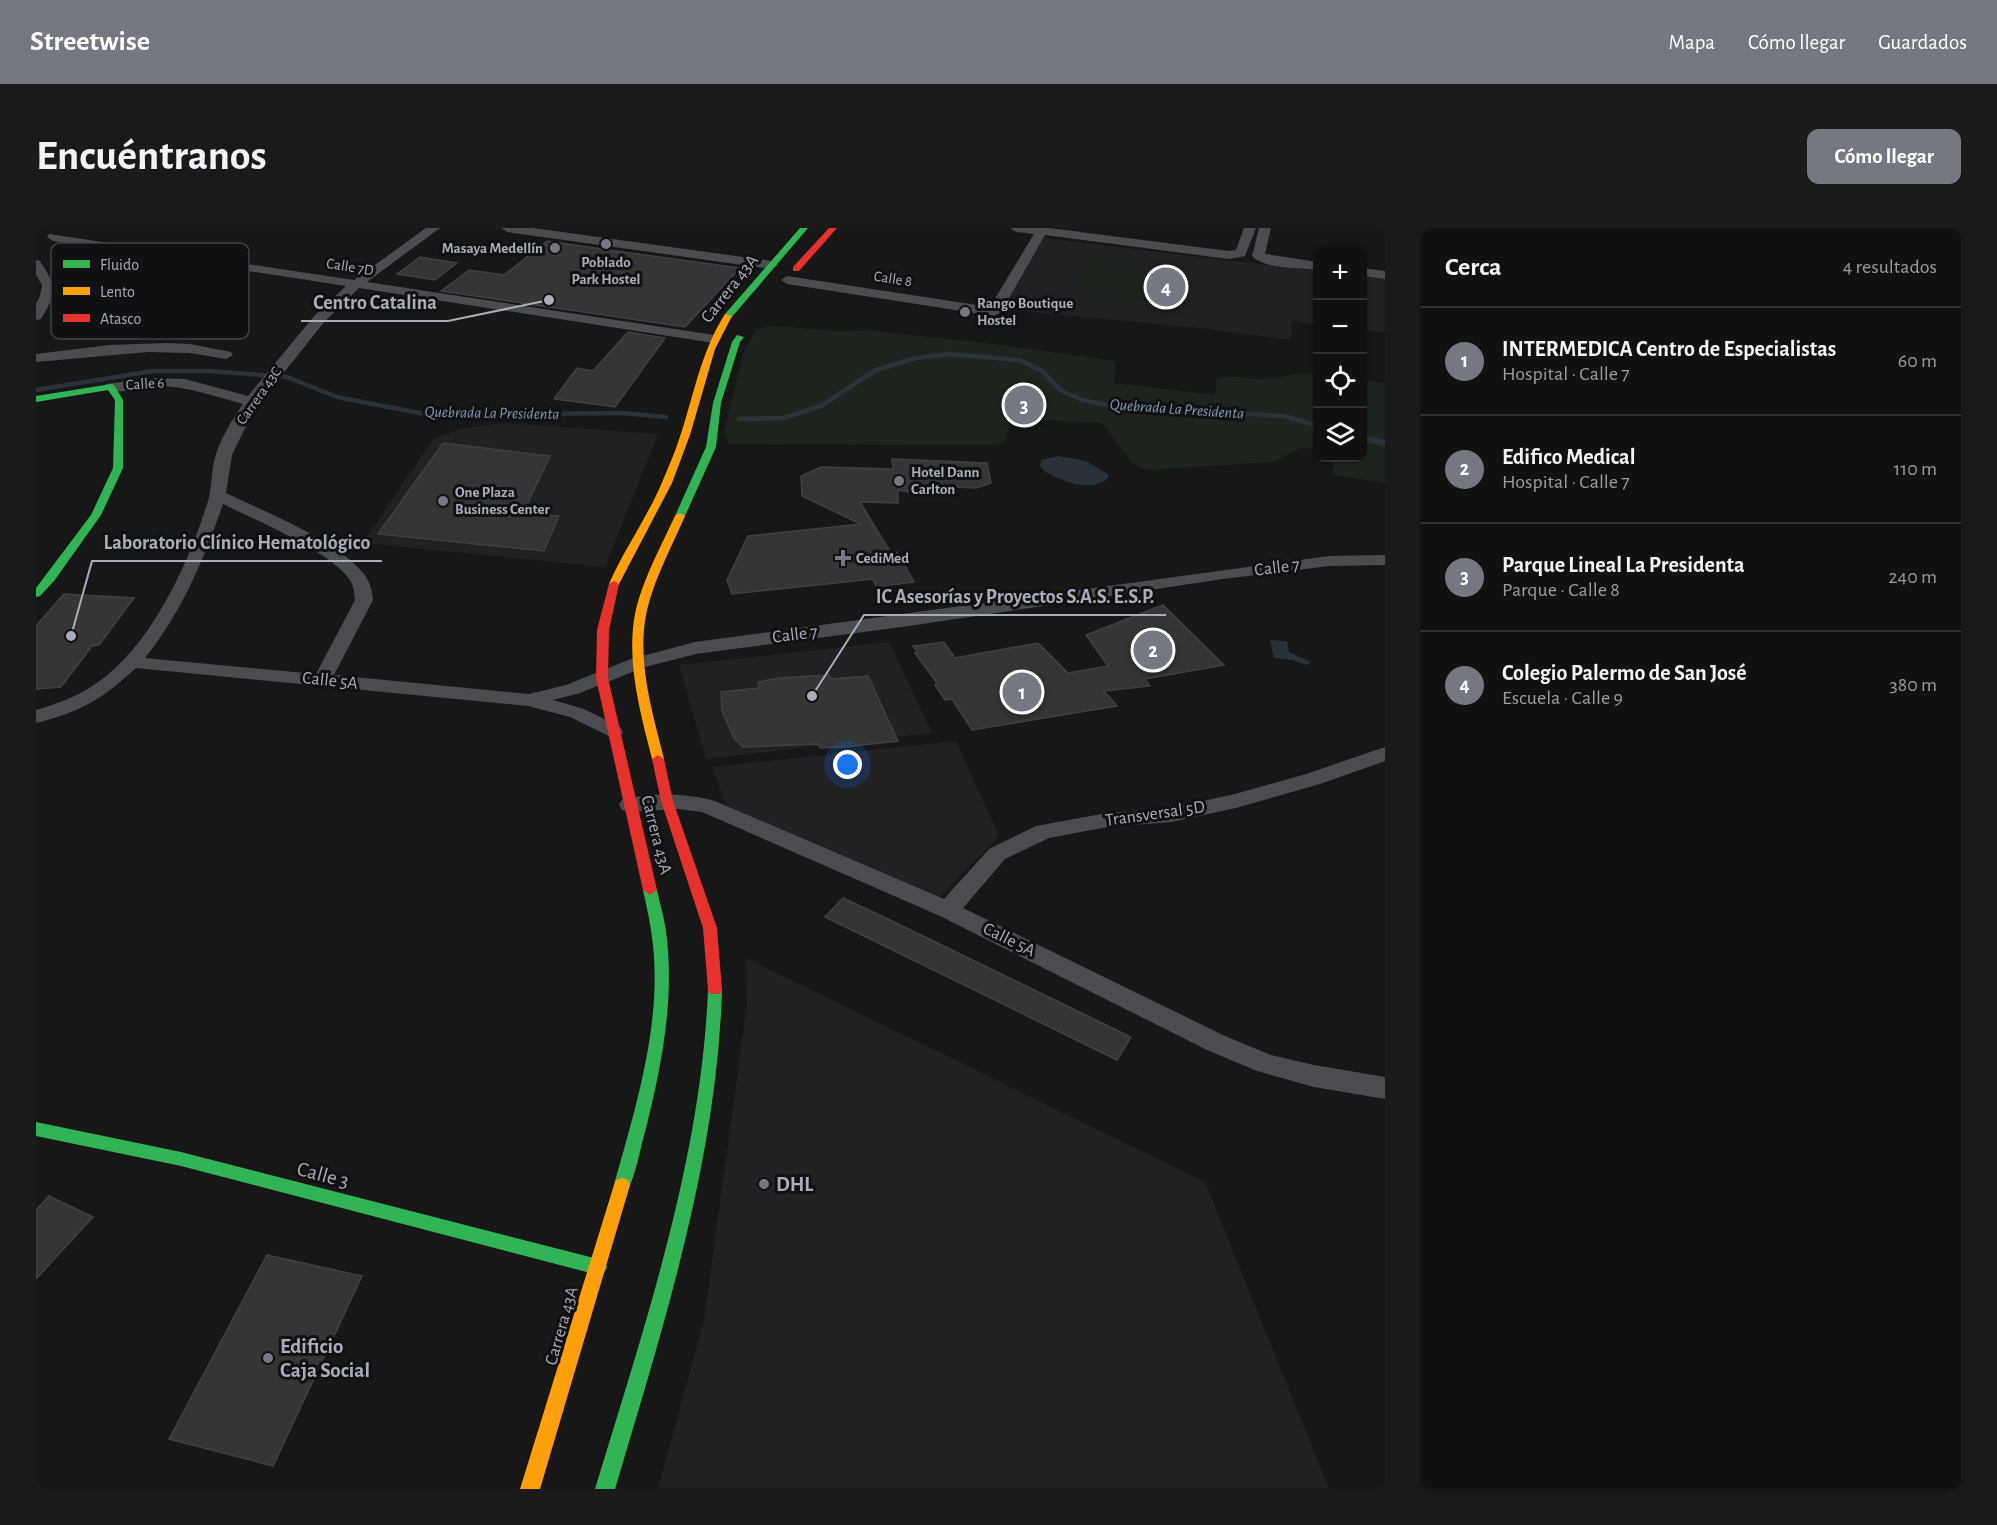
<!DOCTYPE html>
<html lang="es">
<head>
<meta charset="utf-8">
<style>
  body { margin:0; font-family:"Alegreya Sans",sans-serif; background:#1a1a1a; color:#f1f3f6 }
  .controls { position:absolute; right:18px; top:18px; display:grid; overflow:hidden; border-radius:12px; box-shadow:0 2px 4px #0004 }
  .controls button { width:54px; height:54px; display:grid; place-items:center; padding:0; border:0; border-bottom:2px solid #303131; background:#111; color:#f1f3f6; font:30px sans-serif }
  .you { position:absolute; left:812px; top:537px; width:21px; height:21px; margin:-15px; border:4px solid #fff; border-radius:50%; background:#1a73e8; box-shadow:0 0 0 9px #1a73e833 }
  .badge { display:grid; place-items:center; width:39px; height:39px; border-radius:50%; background:#757880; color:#fff; font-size:20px; font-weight:700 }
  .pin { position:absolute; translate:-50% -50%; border:3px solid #fff; box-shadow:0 2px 6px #0006 }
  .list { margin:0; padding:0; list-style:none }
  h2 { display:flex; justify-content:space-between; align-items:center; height:78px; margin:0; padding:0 24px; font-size:26px }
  h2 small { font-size:20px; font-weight:400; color:#9c9d9f }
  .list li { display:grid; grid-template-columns:39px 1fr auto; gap:18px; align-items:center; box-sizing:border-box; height:108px; padding:0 24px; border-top:2px solid #303131 }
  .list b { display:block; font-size:22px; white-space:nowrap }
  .list p { margin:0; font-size:20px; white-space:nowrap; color:#9c9d9f }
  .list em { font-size:20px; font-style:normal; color:#9c9d9f }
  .icon { flex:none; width:33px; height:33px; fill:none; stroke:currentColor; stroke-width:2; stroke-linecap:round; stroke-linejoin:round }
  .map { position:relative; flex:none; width:1349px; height:1261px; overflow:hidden; border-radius:12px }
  header { display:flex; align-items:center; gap:36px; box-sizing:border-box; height:84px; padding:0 30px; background:#757880; color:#fff }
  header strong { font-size:28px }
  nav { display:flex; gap:33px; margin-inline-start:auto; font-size:21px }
  .intro { display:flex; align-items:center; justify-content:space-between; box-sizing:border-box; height:144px; padding:0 36px }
  h1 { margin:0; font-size:42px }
  .button { padding:15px 27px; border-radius:12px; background:#757880; color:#fff; font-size:21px; font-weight:700 }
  main { display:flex; gap:36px; padding:0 36px }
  aside { flex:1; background:#111; border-radius:12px; box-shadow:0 2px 4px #0004 }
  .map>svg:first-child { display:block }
</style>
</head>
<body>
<header>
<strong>Streetwise</strong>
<nav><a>Mapa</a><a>Cómo llegar</a><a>Guardados</a></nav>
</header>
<div class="intro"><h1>Encuéntranos</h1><a class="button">Cómo llegar</a></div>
<main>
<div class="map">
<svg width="1349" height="1261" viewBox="0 0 1349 1261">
  <rect width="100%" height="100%" fill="#171717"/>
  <path fill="#212123" d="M 1007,10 L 1281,43 L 1281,97 L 1256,93 L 1255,112 L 1164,100 L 983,83 L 969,74 Z
    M 1327,49 L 1349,51 L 1349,105 L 1327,102 Z
    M 469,195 L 622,206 L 569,339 L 327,315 L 397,211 L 427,200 Z
    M 853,414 L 896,505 L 670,531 L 643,437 Z
    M 920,513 L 963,608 L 902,670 L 691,580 L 676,539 Z
    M 710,730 L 1169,954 L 1293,1261 L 622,1261 L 668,1092 L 711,777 Z"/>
  <path fill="#1d241e" d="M 1049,35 L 1119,44 L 1110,71 L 1037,62 Z
    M 732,98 C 764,98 796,106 829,102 L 959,116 L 1079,133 L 1078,155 L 1179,167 L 1181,152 C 1196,144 1212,152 1229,151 C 1247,150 1262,143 1281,146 L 1281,221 L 1264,220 L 1238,234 L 1109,242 L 1097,235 L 1066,195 L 986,191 L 976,192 L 968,214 L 955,217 L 693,216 L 688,204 L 708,123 L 720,102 Z
    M 1327,152 L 1349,155 L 1349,255 L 1298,247 L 1296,230 L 1326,230 Z"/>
  <path fill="#2a3239" d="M 1022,228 L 1050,233 L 1072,246 L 1072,250 C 1055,265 1024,253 1007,242 L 1004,237 L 1006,232 Z
    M 1234,412 L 1251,413 L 1253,424 L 1275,434 L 1271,437 L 1256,432 L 1238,430 Z"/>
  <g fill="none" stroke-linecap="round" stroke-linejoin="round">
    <path stroke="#2a3239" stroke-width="4.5" d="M 0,162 L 117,143 L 173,143 L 251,149 L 301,169 L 394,187 L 586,185 L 630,189
      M 703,191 L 748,190 L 785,178 L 840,142 L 880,130 L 913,126 L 983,132 L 1006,143 L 1024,162 L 1046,172 L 1082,179 L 1248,188 L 1282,198"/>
    <path stroke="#2a3239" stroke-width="6" d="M 1326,210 L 1349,215"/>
  </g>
  <path fill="#353536" stroke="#3f4043" stroke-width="1.5" d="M 511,13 L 587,24 L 704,40 L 649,99 L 405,63 L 433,42 L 468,47 Z
    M 384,29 L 421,35 L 399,52 L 361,46 Z
    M 592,104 L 629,110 L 579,179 L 518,171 L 541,140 L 557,143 Z
    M 407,215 L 514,228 L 487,285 L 523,288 L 508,323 L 342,306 Z
    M 856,231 L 951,235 L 955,255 L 940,260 L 919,259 L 910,264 L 891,267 L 862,262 L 862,275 L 824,274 L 855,325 L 861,324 L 878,354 L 840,359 L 837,351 L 696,366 L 691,352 L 712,308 L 825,296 L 766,268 L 765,248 L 785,239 L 857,241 Z
    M 28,366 L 98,370 L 63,417 L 56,418 L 25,459 L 0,461 L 0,398 Z
    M 1127,377 L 1188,437 L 1109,451 L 1114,458 L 1068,463 L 1081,478 L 936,502 L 916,471 L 909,472 L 899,457 L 901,455 L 879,425 L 882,425 L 877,418 L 908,414 L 919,430 L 1002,415 L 1032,445 L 1072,438 L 1050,407 Z
    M 793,447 L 795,451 L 832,448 L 862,513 L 808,519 L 784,520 L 782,516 L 707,519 L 698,510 L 686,483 L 685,464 L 723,460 L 722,454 L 744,450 Z
    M 807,670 L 854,692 L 1095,809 L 1081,832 L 789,689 Z
    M 13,968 L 57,989 L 0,1051 L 0,982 Z
    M 231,1027 L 326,1048 L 237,1238 L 133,1211 Z"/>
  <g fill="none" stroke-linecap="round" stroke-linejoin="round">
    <path fill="#4b4c50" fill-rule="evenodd" d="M 390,0 L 404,0 L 331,54 L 678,107 L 685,111 L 678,115 L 323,60 L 289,93 L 218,182 L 196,227 L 190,265 C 229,284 301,312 328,346 C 334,354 336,362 337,372 L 298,447 L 493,466 L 530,457 L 595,431 L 659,414 L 1293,328 L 1349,327 L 1349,337 L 1293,338 L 1187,351 L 866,399 L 660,426 L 609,439 L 544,465 L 517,472 L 548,481 L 584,499 L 587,504 L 584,509 L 577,510 L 534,489 L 492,478 L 100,440 C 66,471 45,484 0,495 L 0,482 C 21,476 40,469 58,457 C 115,419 152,337 172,273 C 176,260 175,246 178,233 C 183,213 195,193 207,176 C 177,168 149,157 118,158 C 105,159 77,169 68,159 L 70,156 L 118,150 L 149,151 L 212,168 L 279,87 L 310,58 L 17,13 L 11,9 L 13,6 L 318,52 ZM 187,276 C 217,291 300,326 315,354 C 318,359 318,366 319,372 L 280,446 L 109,430 C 146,384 168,331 187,276 Z
      M 465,0 L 497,0 L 736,33 L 742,37 L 736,41 L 471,4 Z
      M 974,0 L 1013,0 L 1193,23 L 1200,22 L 1208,0 L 1220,0 L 1209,28 L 1193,31 L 1009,7 L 965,84 L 958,88 L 751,56 L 745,52 L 751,48 L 954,79 L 998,6 L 980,4 Z
      M 1223,0 L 1235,0 L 1229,26 L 1282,34 L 1282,42 C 1263,39 1230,42 1216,28 Z
      M 0,32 L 4,33 C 21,59 21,65 5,91 L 0,92 L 0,76 L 4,68 L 6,57 L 0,47 Z
      M 1326,40 L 1349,43 L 1349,51 L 1326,48 Z
      M 131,115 L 154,116 L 195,124 L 197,127 L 190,131 L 154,125 L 112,124 L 0,134 L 0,126 L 74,117 Z
      M 1349,519 L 1349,533 L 1284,556 L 1200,580 L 1135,594 L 1071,599 L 1013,610 L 969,631 L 927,680 L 1189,808 L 1235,827 L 1278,837 L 1349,849 L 1349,871 L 1278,859 L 1221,843 L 1171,822 L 904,688 L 666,584 L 642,581 L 594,584 L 586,582 L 583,577 L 586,572 C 615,564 650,565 679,573 L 908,671 L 953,621 L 1000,598 L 1071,585 L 1135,580 L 1199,566 L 1270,546 Z"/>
    <path fill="#30b455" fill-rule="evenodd" d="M 764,0 L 772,0 L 695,90 L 689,90 L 689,86 Z
      M 701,107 L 708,109 L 704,114 L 685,175 L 680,219 L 649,288 L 648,290 L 640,290 L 639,288 L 670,219 L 677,175 L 696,114 Z
      M 75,156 L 78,157 L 87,172 L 87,240 L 65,287 L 18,353 L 4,368 L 0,369 L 0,360 L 55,287 L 77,240 L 79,172 L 72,162 L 0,174 L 0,168 Z
      M 614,657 L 621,662 C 624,676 628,689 630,703 C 639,769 626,836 610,900 C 604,920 601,943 592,962 L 586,964 L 580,962 L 578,957 C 598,885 623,806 618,730 C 617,707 612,685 607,662 Z
      M 679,756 L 684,758 L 686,762 C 681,932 627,1099 579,1261 L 559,1261 C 608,1099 665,933 672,762 L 674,758 Z
      M 0,894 L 145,924 L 562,1031 L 568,1033 L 571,1039 L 568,1045 L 562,1047 L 145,938 L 0,908 Z"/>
    <path fill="#ff9f0a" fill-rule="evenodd" d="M 689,86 L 696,88 L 679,121 L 654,207 L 636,255 L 583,356 L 582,358 L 574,358 L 573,356 C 584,330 599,308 612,283 C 622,266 629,247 637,228 C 656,181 661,130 689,86 Z
      M 644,285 L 649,288 C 636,318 619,349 611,382 C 600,431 616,483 628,531 L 622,535 L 616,531 C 604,483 589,431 600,381 C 608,349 625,318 639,288 Z
      M 586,950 L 592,952 L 594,957 L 504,1261 L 484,1261 L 578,957 L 580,952 Z"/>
    <path fill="#e5322d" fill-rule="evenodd" d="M 793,0 L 801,0 L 763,43 L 757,43 L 757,39 Z
      M 578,353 L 583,356 L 573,402 L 572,450 L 621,662 L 614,667 L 607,662 L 560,450 L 561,402 L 573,356 Z
      M 622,527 L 628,531 L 637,573 L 681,700 L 686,762 L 684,766 L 674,766 L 672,762 L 667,700 L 625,573 L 616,531 Z"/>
  </g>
  <g fill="#757880" stroke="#111113" stroke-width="2">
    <circle cx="570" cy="16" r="6"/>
    <circle cx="519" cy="20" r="6"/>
    <circle cx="929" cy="84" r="6"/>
    <circle cx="863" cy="253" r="6"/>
    <circle cx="407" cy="273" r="6"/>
    <path d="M804 321h6v6h6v6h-6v6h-6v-6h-6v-6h6z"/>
    <circle cx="728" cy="956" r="6"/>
    <circle cx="232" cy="1130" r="6"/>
  </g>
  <g text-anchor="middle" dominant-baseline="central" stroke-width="6" stroke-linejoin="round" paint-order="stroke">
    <g font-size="15" font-weight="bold" fill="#a8adb8" stroke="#111113" text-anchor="start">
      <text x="507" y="20" text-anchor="end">Masaya Medellín</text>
      <text x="570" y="34" text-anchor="middle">Poblado<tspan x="570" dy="17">Park Hostel</tspan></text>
      <text x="941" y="75">Rango Boutique<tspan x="941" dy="17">Hostel</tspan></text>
      <text x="875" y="244">Hotel Dann<tspan x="875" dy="17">Carlton</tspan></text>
      <text x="419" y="264">One Plaza<tspan x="419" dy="17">Business Center</tspan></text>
      <text x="820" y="330">CediMed</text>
    </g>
    <g font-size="15" fill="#a8adb8" stroke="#111113">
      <text transform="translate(314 39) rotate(9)">Calle 7D</text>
      <text transform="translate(857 51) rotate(9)">Calle 8</text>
      <text transform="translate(109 156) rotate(-4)">Calle 6</text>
      <text transform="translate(223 168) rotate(-55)">Carrera 43C</text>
    </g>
    <g font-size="16" font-style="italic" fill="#7f9bb3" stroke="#111113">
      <text transform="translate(1141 181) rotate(4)">Quebrada La Presidenta</text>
      <text transform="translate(456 185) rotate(1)">Quebrada La Presidenta</text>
    </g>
    <g font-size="18" fill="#a8adb8" stroke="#111113">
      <text transform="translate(694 61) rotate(-52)">Carrera 43A</text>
      <text transform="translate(1241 340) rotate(-7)">Calle 7</text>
      <text transform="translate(759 407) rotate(-7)">Calle 7</text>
      <text transform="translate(294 453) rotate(6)">Calle 5A</text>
      <text transform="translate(1119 586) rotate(-8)">Transversal 5D</text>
      <text transform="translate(620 607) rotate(76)">Carrera 43A</text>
      <text transform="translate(973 712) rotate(26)">Calle 5A</text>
      <text transform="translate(526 1098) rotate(-74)">Carrera 43A</text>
    </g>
    <g font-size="21" fill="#a8adb8" stroke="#111113">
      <text transform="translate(287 947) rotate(15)">Calle 3</text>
    </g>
    <g font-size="21" font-weight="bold" fill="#a8adb8" stroke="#111113" text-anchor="start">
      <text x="740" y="956">DHL</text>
      <text x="244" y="1118">Edificio<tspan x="244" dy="24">Caja Social</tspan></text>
    </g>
  </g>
  <rect x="15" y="15" width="198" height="96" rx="9" fill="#111113" stroke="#3e4045" stroke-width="1.5"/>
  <rect x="27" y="32" width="27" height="8" fill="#30b455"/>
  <rect x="27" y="59" width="27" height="8" fill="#ff9f0a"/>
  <rect x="27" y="86" width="27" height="8" fill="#e5322d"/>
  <g font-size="16" fill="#a8adb8">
    <text x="64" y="42">Fluido</text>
    <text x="64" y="69">Lento</text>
    <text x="64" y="96">Atasco</text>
  </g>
  <path fill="none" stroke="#a8adb8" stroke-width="2" d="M513 72L412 93H265M35 408L56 333H346M776 468L828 387H1130"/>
  <g fill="#a8adb8" stroke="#111113" stroke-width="2">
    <circle cx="513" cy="72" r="6"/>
    <circle cx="35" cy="408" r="6"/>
    <circle cx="776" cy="468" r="6"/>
  </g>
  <g font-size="20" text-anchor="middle" font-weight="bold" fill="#a8adb8" stroke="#111113" stroke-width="6" stroke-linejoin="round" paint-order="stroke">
    <text x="339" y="81">Centro Catalina</text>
    <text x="201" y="321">Laboratorio Clínico Hematológico</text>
    <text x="979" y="375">IC Asesorías y Proyectos S.A.S. E.S.P.</text>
  </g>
</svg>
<div class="controls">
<button>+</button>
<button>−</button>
<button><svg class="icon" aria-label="locate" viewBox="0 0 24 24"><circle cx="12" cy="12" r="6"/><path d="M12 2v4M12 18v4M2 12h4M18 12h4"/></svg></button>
<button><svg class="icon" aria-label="layers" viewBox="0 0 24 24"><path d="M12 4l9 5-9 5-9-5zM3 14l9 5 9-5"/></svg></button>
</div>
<div class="you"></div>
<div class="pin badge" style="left:986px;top:464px">1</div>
<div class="pin badge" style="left:1117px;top:422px">2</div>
<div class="pin badge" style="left:988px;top:177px">3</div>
<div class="pin badge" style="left:1130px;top:59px">4</div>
</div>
<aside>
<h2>Cerca<small>4 resultados</small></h2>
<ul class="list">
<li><span class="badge">1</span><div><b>INTERMEDICA Centro de Especialistas</b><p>Hospital · Calle 7</p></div><em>60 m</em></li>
<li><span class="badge">2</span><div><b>Edifico Medical</b><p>Hospital · Calle 7</p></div><em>110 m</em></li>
<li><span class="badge">3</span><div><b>Parque Lineal La Presidenta</b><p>Parque · Calle 8</p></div><em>240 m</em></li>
<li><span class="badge">4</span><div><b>Colegio Palermo de San José</b><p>Escuela · Calle 9</p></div><em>380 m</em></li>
</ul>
</aside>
</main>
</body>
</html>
